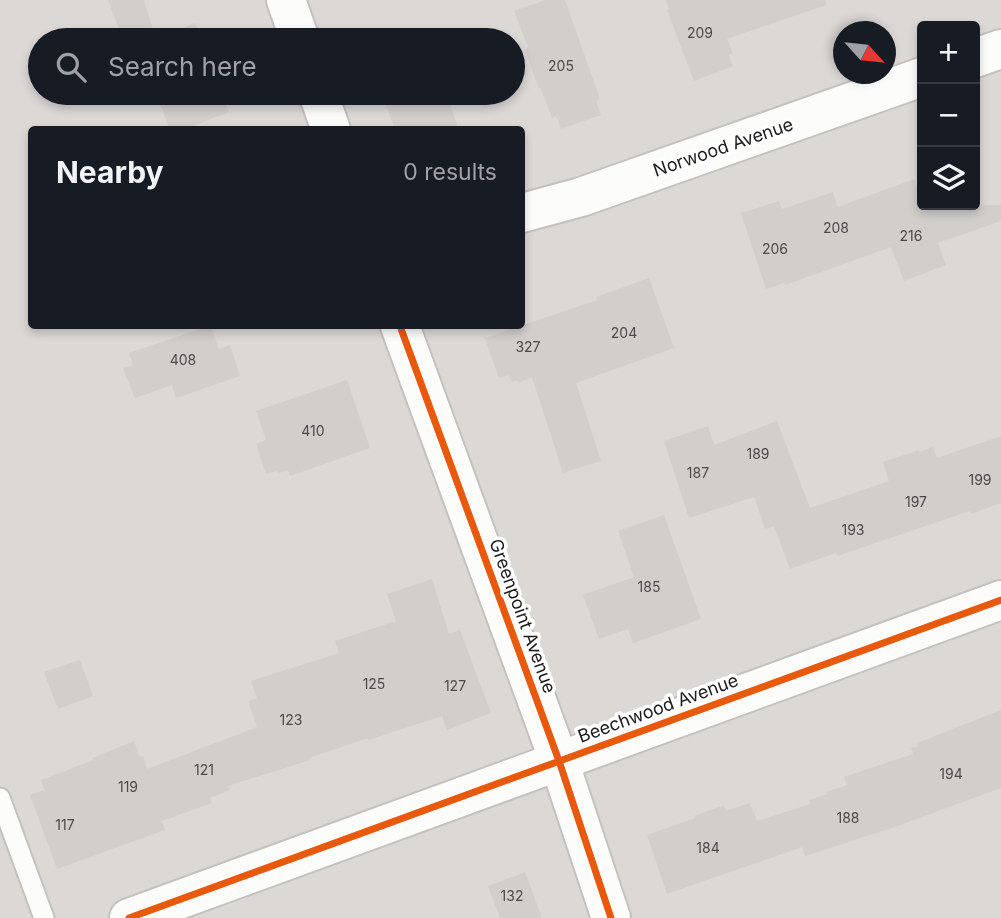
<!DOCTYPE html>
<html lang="en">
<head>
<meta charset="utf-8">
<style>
  body { margin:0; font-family:Inter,sans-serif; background:#20242c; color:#f1f3f6 }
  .controls { position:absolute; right:21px; top:21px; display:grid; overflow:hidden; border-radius:7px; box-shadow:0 4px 10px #0003 }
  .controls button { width:63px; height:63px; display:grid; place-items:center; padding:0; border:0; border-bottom:2px solid #363941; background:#171b24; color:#f1f3f6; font:35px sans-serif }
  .compass { position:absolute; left:833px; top:21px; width:63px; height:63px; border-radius:50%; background:#171b24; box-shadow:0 4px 10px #0003; rotate:117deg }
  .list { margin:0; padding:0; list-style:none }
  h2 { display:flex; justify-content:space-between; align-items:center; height:91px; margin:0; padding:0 28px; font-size:30px }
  h2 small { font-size:23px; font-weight:400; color:#9ea1a6 }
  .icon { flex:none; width:38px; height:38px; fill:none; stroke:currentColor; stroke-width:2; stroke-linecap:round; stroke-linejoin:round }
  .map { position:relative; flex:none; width:1001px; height:918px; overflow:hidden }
  .search { position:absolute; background:#171b24; box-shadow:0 4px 10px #0003; left:28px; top:28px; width:497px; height:77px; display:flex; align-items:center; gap:18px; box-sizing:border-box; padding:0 24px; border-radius:38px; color:#9ea1a6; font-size:26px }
  .panel { position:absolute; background:#171b24; box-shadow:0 4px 10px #0003; left:28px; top:126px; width:497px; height:203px; border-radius:7px }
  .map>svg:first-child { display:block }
</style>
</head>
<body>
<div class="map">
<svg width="1001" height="918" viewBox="0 0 1001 918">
  <rect width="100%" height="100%" fill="#ece8e4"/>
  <path fill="#dbd8d6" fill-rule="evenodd" d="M 0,0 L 1001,0 L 1001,918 L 0,918 ZM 922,26 L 975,26 L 975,205 L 922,205 ZM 844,32 L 886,32 L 886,74 L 844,74 ZM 40,40 L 513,40 L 513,93 L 40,93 ZM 32,130 L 522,130 L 522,326 L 32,326 Z"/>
  <path fill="#d2cecb" d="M 108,0 L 144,0 L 156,39 L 195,23 L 202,40 L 123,40 Z
    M 545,0 L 565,0 L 600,99 L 596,101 L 601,115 L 561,129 L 556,116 L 552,118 L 541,89 L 538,87 L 525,49 L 528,47 L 514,11 Z
    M 666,0 L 826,0 L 826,5 L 727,39 L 733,53 L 729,55 L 733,66 L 694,81 L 667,10 L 669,9 Z
    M 156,93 L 222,93 L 229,112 L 183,130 L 170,130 Z
    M 382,93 L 446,93 L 459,130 L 395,130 Z
    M 914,179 L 922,201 L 922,205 L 1001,205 L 1001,221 L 938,243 L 946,265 L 904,281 L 891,247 L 785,285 L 784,283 L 766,289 L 741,213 L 779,201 L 782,209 L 833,192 L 838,207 Z
    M 649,278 L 674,348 L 576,383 L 601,461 L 563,473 L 532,377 L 519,383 L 518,380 L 512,382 L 509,375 L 499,378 L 485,338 L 597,300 L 596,297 Z
    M 210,326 L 219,349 L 230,345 L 240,376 L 176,398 L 172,385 L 135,398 L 123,368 L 133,365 L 129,353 Z
    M 347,380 L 370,448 L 290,476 L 288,470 L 279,473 L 277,471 L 266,474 L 256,444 L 266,440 L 256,411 Z
    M 777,421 L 810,508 L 889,481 L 883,462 L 919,450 L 919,452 L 933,447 L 937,458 L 1001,436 L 1001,503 L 971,514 L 970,511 L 837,556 L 836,553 L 790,569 L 774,526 L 765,529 L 754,497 L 689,518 L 664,441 L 708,426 L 714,445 Z
    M 664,515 L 701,619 L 633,643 L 628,629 L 599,639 L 583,595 L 634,577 L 618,531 Z
    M 432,579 L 449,634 L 460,630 L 491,713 L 447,730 L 442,716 L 368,740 L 368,738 L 309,758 L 310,760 L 228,786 L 230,790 L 210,798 L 212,803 L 162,821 L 165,830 L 57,869 L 30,795 L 45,790 L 41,780 L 93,760 L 92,758 L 134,741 L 140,757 L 143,756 L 147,769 L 257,727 L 248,701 L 257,698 L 251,681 L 339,653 L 335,641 L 396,621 L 387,594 Z
    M 80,660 L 93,696 L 58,709 L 44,672 Z
    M 1001,710 L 1001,788 L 892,828 L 805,856 L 802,847 L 667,894 L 647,835 L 695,818 L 694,816 L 724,805 L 726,811 L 750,803 L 757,821 L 810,804 L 809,800 L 828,794 L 826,792 L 847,785 L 844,777 L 913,754 L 911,748 L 918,746 L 917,743 Z
    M 525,872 L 542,918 L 500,918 L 488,886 Z"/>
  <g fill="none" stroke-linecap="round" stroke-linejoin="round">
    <defs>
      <path id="lane" d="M 0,798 L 44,918"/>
      <path id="street" d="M 286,0 L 300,40
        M 975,58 L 1001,49
        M 318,93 L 331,130
        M 522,213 L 581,197 L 922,77
        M 400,326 L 559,761 L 611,918
        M 129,918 L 1001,600"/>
    </defs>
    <use href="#lane" stroke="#c4c2c0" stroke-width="23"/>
    <use href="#street" stroke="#c4c2c0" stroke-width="42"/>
    <use href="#lane" stroke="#fcfcfb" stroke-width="19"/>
    <use href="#street" stroke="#fcfcfb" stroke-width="38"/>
    <defs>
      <path id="cycleway" d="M 400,326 L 559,761 L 611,918
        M 129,918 L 1001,600"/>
    </defs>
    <use href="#cycleway" stroke="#fff" stroke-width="11"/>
    <use href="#cycleway" stroke="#e8590c" stroke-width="7"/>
  </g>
  <g text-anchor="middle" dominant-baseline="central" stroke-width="7" stroke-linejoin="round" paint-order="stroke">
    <g font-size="14" fill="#4a4a49">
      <text x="700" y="32">209</text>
      <text x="561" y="65">205</text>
      <text x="836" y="227">208</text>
      <text x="911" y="235">216</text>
      <text x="775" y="248">206</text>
      <text x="624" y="332">204</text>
      <text x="528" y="346">327</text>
      <text x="183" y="359">408</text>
      <text x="313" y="430">410</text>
      <text x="758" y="453">189</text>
      <text x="698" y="472">187</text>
      <text x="980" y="479">199</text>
      <text x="916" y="501">197</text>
      <text x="853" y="529">193</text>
      <text x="649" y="586">185</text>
      <text x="374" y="683">125</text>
      <text x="455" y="685">127</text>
      <text x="291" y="719">123</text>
      <text x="204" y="769">121</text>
      <text x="951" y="773">194</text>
      <text x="128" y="786">119</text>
      <text x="848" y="817">188</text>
      <text x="65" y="824">117</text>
      <text x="708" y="847">184</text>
      <text x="512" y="895">132</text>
    </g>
    <g font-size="18" fill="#1c1c1c" stroke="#fff">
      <text transform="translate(723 147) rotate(-19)">Norwood Avenue</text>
      <text transform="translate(523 616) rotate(70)">Greenpoint Avenue</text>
      <text transform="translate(658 708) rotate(-20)">Beechwood Avenue</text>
    </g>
  </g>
</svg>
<div class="controls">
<button>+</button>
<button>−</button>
<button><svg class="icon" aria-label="layers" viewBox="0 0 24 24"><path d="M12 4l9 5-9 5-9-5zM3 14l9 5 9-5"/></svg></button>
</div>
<svg class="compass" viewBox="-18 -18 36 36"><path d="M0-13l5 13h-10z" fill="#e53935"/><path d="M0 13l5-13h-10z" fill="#9ea1a6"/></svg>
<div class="search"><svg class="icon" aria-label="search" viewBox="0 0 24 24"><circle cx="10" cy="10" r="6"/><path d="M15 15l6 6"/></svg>Search here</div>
<section class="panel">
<h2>Nearby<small>0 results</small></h2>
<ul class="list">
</ul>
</section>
</div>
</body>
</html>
